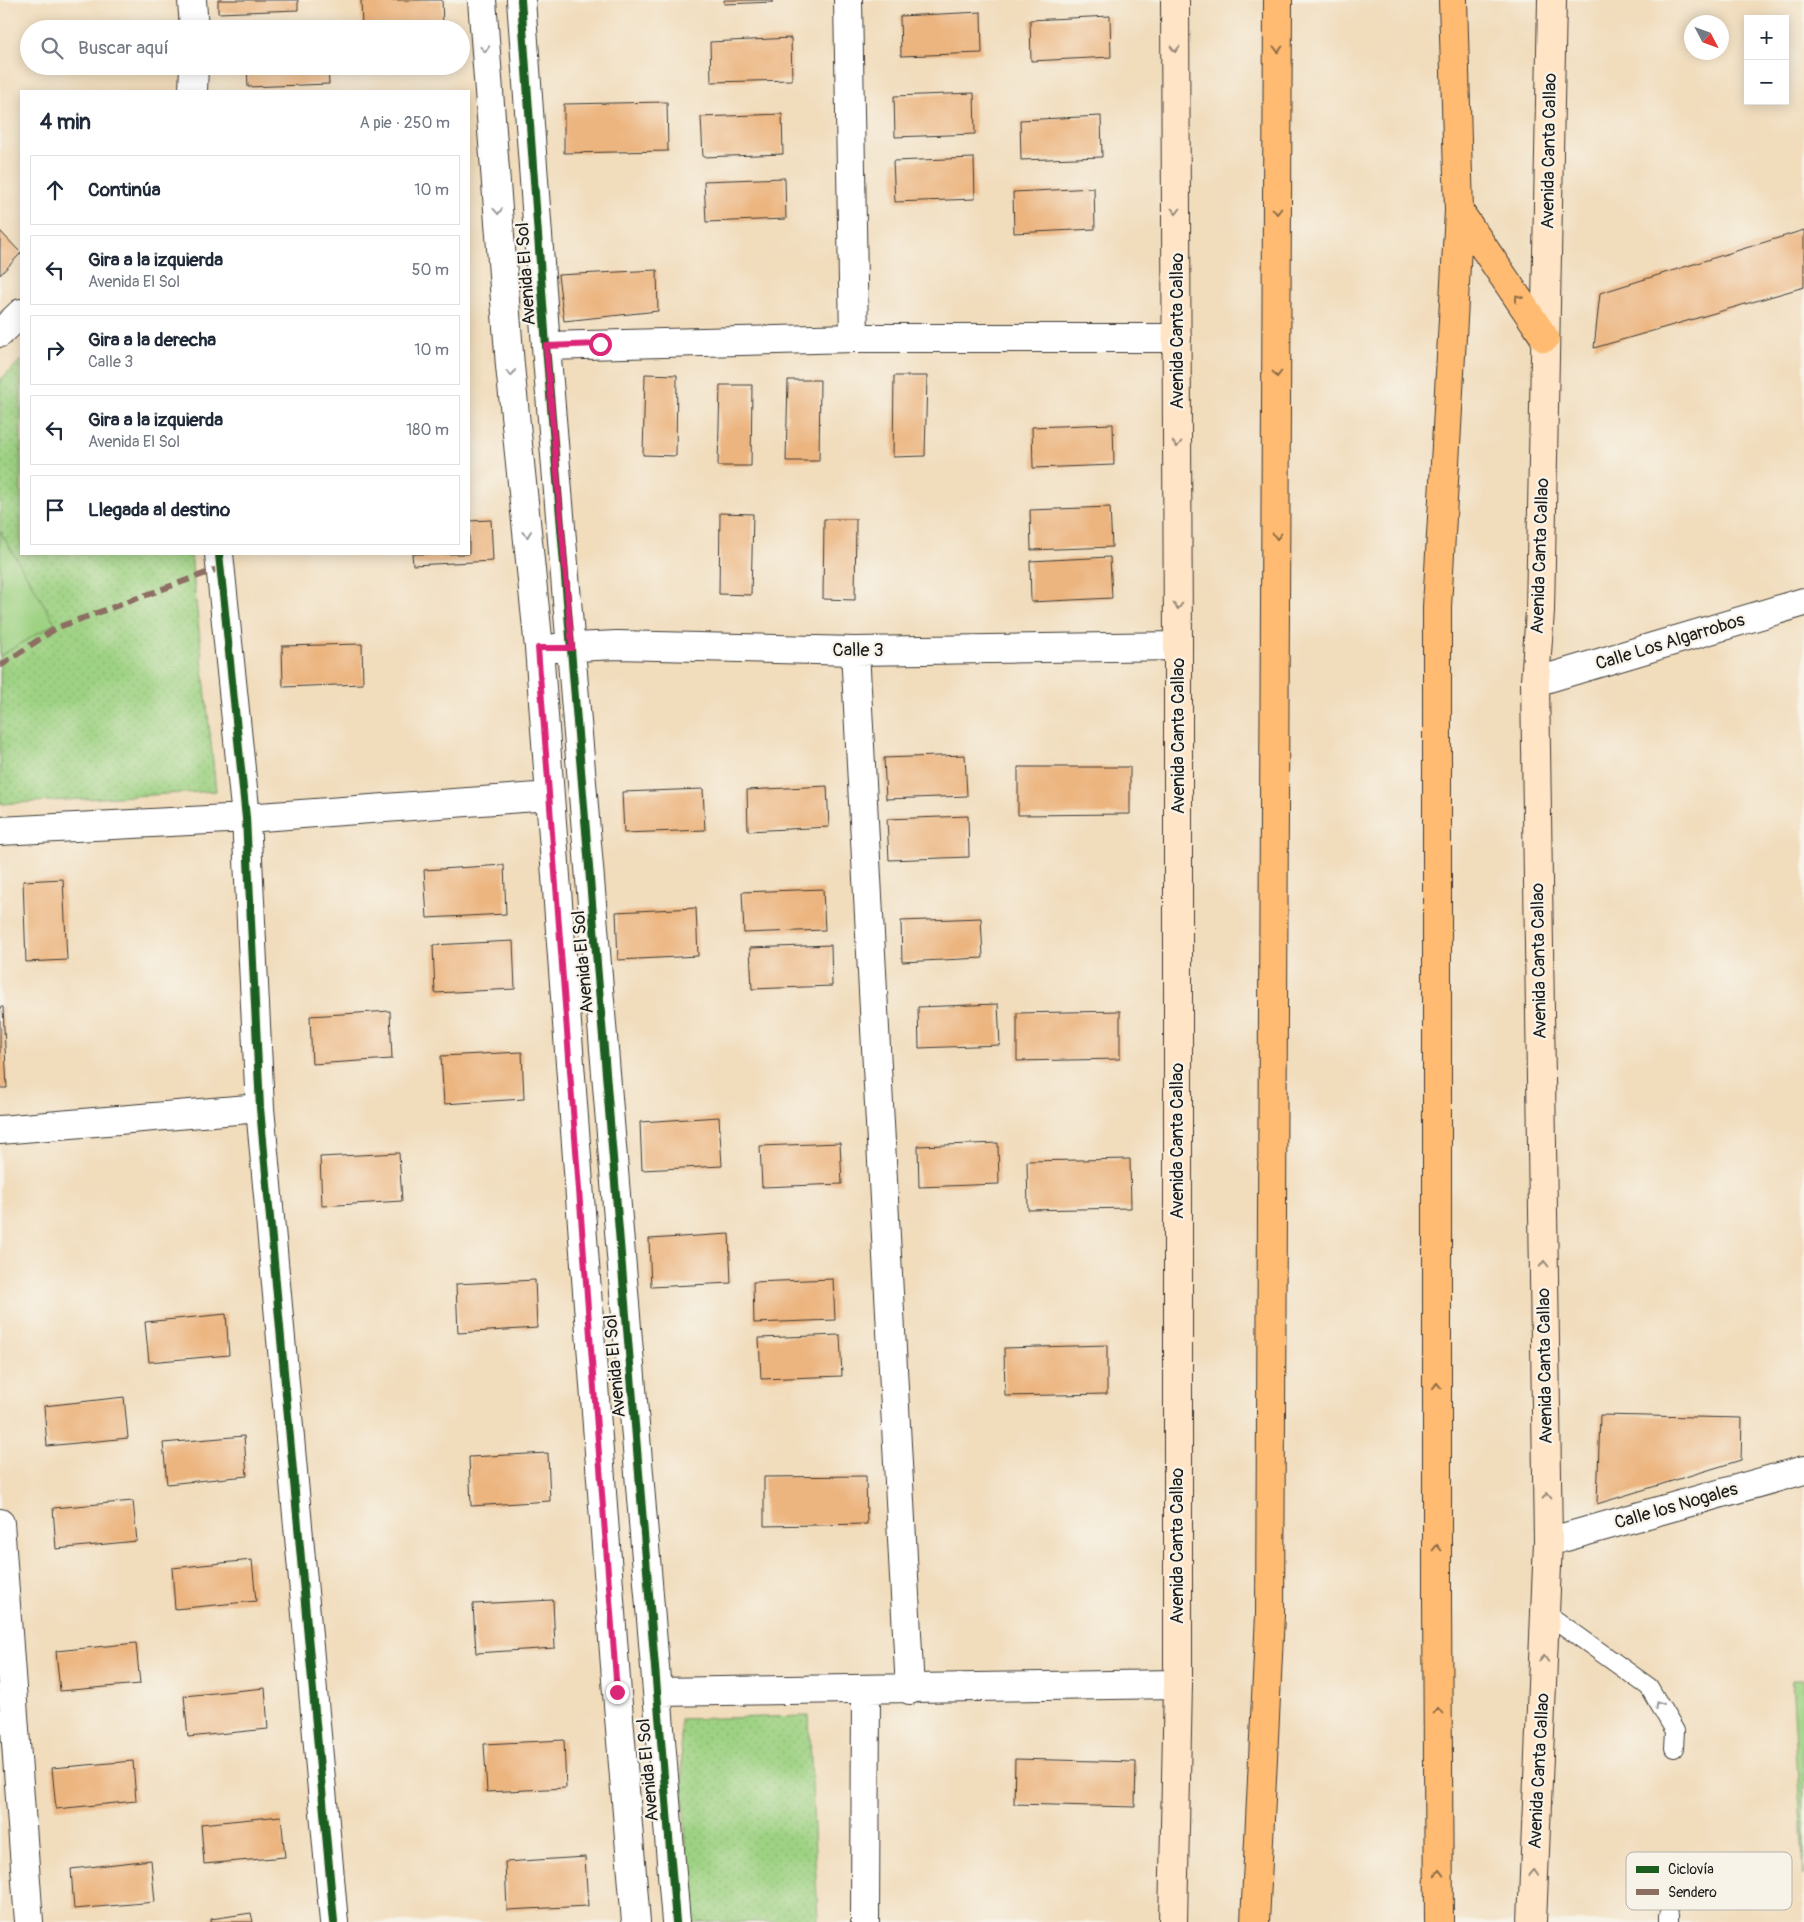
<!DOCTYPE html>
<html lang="es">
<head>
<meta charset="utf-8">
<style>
  body { margin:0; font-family:Pangolin,sans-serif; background:#f6f6f7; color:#1f2937 }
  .controls { position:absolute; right:15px; top:15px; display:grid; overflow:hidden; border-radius:0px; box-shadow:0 2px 12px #0003 }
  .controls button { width:45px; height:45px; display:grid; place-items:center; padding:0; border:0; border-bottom:1px solid #e0e1e3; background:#fff; color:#1f2937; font:25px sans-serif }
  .compass { position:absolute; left:1684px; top:15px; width:45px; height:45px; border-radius:50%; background:#fff; box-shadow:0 2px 12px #0003; rotate:131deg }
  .stop { position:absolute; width:15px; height:15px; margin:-11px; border:4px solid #db2777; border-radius:50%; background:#fff }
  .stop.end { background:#db2777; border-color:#fff; box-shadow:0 1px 5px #0008 }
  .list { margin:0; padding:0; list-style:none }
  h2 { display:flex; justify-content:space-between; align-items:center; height:65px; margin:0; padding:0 20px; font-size:21px }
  h2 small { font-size:16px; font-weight:400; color:#747a83 }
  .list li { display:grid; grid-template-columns:32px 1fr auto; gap:15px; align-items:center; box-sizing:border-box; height:70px; margin:0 10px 10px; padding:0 10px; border:1px solid #e0e1e3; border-radius:0px }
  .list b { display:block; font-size:19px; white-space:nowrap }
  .list p { margin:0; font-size:16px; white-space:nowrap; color:#747a83 }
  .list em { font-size:16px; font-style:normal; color:#747a83 }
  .icon { flex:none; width:28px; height:28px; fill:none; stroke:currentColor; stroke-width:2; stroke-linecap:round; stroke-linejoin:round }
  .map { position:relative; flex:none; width:1804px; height:1922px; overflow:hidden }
  .search { position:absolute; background:#fff; box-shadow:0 2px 12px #0003; left:20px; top:20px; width:450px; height:55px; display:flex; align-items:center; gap:12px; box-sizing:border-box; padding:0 18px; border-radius:28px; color:#747a83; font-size:19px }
  .panel { position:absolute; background:#fff; box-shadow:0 2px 12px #0003; left:20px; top:90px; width:450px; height:465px; border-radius:0px }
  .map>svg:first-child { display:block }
</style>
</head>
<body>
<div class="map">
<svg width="1804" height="1922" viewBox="0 0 1804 1922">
  <defs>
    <pattern id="grass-dots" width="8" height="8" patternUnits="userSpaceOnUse" patternTransform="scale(1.25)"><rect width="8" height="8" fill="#9ed283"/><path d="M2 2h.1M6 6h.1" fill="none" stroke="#88b471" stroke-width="1.8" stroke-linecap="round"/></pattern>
  </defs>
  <rect width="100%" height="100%" fill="#f7f3e8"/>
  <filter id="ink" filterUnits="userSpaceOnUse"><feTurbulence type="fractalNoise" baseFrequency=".02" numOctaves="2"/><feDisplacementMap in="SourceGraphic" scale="10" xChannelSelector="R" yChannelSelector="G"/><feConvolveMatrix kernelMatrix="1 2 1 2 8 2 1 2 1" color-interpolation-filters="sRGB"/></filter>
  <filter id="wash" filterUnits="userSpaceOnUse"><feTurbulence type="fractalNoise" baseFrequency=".0096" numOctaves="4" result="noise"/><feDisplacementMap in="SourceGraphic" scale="20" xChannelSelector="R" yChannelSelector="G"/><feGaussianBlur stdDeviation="1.12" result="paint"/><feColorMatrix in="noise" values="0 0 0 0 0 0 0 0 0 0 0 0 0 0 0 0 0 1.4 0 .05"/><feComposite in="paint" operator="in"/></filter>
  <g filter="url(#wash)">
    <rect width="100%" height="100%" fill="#f1dcbb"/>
    <path fill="url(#grass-dots)" stroke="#5d7750" d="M 21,360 L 21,554 L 191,554 L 216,791 L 0,804 L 0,380 Z
      M 809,1716 L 818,1922 L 689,1922 L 680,1719 Z"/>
    <path fill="#9ed283" stroke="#5d7750" d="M 0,531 L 55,623 L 0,656 Z
      M 1792,1680 L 1804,1680 L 1804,1876 Z"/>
    <g id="blocks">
      <path fill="#ecb47e" d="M 218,0 L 298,0 L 298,10 L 218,13 Z
        M 361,0 L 442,0 L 443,25 L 362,28 Z
        M 724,0 L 773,0 L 773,2 L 724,4 Z
        M 981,12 L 982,53 L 901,56 L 900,16 Z
        M 1110,16 L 1111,57 L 1031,61 L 1030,20 Z
        M 791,38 L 792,80 L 711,82 L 710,42 Z
        M 247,66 L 328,66 L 329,84 L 248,87 Z
        M 974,93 L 975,134 L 895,137 L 894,96 Z
        M 667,102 L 668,151 L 564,153 L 564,104 Z
        M 782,114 L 783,154 L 703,157 L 701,117 Z
        M 1101,116 L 1102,157 L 1021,160 L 1020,120 Z
        M 974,158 L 975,199 L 895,202 L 893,161 Z
        M 785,178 L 786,219 L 706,222 L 704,181 Z
        M 1094,188 L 1095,229 L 1014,233 L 1013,192 Z
        M 1804,230 L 1804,287 L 1594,348 L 1600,293 Z
        M 0,231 L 21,253 L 0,275 Z
        M 657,270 L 658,311 L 564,321 L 558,275 Z
        M 645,374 L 677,375 L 676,456 L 643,455 Z
        M 894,376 L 927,376 L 925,456 L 893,457 Z
        M 788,380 L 820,380 L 819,461 L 786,461 Z
        M 720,385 L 752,385 L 751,466 L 718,466 Z
        M 1113,424 L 1114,465 L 1033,468 L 1032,427 Z
        M 1110,507 L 1112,547 L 1031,550 L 1030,510 Z
        M 720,513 L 753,514 L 751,595 L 719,594 Z
        M 824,519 L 856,519 L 855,600 L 823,599 Z
        M 491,520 L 493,561 L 413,565 L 412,554 L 469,554 L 469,521 Z
        M 1110,557 L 1112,598 L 1031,602 L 1030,561 Z
        M 362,644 L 363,684 L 283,687 L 282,646 Z
        M 965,755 L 967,796 L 886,799 L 884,758 Z
        M 1018,767 L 1130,767 L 1130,814 L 1018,815 Z
        M 827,786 L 829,827 L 748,831 L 747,790 Z
        M 703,789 L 705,830 L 624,833 L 622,792 Z
        M 968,816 L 969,857 L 889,860 L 887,819 Z
        M 504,865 L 506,914 L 427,918 L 424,870 Z
        M 63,879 L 67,960 L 26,962 L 23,881 Z
        M 823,889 L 825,930 L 744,933 L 742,892 Z
        M 696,908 L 698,956 L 618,960 L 616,912 Z
        M 981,918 L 983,958 L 902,962 L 901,921 Z
        M 513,941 L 515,989 L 435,993 L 433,945 Z
        M 831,945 L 832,986 L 752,989 L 750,948 Z
        M 998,1004 L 1000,1045 L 919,1048 L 918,1007 Z
        M 0,1007 L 3,1007 L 7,1088 L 0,1088 Z
        M 390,1011 L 392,1059 L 312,1064 L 310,1016 Z
        M 1120,1011 L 1120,1059 L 1017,1061 L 1017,1013 Z
        M 522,1052 L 524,1099 L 444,1104 L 441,1056 Z
        M 719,1117 L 722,1166 L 642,1170 L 640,1122 Z
        M 840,1143 L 842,1184 L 762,1187 L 760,1146 Z
        M 998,1143 L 999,1184 L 919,1187 L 918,1146 Z
        M 399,1153 L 402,1201 L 322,1206 L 320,1157 Z
        M 1130,1159 L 1131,1208 L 1028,1210 L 1027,1161 Z
        M 729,1234 L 731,1283 L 651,1287 L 649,1239 Z
        M 833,1279 L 835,1320 L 754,1323 L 753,1282 Z
        M 535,1280 L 537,1328 L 458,1333 L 456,1284 Z
        M 226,1314 L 229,1355 L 149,1362 L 145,1322 Z
        M 840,1335 L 842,1376 L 761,1379 L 759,1338 Z
        M 1107,1345 L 1107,1394 L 1005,1396 L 1004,1348 Z
        M 124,1397 L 128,1438 L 47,1446 L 44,1406 Z
        M 1600,1415 L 1742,1418 L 1741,1460 L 1597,1504 Z
        M 244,1436 L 247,1476 L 167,1484 L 163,1443 Z
        M 548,1453 L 550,1501 L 471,1506 L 469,1457 Z
        M 866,1476 L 867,1524 L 764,1526 L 764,1477 Z
        M 133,1501 L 137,1541 L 56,1549 L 53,1508 Z
        M 252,1560 L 256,1601 L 175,1609 L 172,1568 Z
        M 553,1600 L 555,1648 L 476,1653 L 473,1604 Z
        M 136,1643 L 140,1684 L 60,1691 L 56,1651 Z
        M 265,1688 L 268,1729 L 188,1737 L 184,1696 Z
        M 564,1740 L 566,1788 L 487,1792 L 484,1744 Z
        M 1015,1759 L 1136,1762 L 1135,1807 L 1014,1804 Z
        M 133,1761 L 136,1801 L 56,1809 L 52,1768 Z
        M 281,1816 L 285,1857 L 204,1864 L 201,1824 Z
        M 585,1857 L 588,1906 L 507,1910 L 505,1862 Z
        M 151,1860 L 155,1902 L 74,1909 L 71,1869 Z
        M 251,1913 L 253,1922 L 211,1922 L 211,1919 Z"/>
    </g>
  </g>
  <g filter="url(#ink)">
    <use href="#blocks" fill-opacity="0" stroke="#3c3934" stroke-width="1"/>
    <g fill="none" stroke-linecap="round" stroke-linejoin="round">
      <defs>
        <path id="service" d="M 1546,1613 L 1649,1687 L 1675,1731 L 1674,1748
          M 1669,1922 L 1669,1915"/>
        <path id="minor" d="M 192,0 L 194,29
          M 482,0 L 510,366 L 539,648 L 550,796 L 617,1693 L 636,1922
          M 521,0 L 546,346 L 676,1922
          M 848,0 L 854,338
          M 193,91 L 194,66
          M 0,333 L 21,313
          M 546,346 L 854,338 L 1177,338
          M 219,554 L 246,818 L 260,1108 L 334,1922
          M 555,648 L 617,645 L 855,651 L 1178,646
          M 855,651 L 910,1690
          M 1535,682 L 1804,602
          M 0,831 L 246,818 L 550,796
          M 0,1130 L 260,1108
          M 0,1523 L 29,1922
          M 1548,1542 L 1804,1470
          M 657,1692 L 1178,1684
          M 865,1922 L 866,1690"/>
        <path id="secondary" d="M 1173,1922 L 1178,1684 L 1178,646 L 1175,0
          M 1532,1922 L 1548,1542 L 1535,682 L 1540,611 L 1552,0"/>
        <path id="trunk" d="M 1459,211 L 1545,338
          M 1255,1922 L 1270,1615 L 1278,0
          M 1439,1922 L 1437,1603 L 1437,607 L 1459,211 L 1453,0"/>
      </defs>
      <use href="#service" stroke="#3c3934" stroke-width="20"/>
      <use href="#minor" stroke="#3c3934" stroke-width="30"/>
      <use href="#secondary" stroke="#3c3934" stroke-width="30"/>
      <use href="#trunk" stroke="#3c3934" stroke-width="30"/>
      <use href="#service" stroke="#fff" stroke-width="18"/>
      <use href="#minor" stroke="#fff" stroke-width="28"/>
      <use href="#secondary" stroke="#ffe4c6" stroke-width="28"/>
      <use href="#trunk" stroke="#ffbb71" stroke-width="28"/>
      <path stroke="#8d6e63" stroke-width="6" stroke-dasharray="12 6" stroke-linecap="butt" d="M 0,666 L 56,628 L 220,568"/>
      <defs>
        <path id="cycleway" d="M 521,0 L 546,346 L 676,1922
          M 219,554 L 246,818 L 260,1108 L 334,1922"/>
      </defs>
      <use href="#cycleway" stroke="#f7f3e8" stroke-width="11"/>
      <use href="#cycleway" stroke="#1b5e20" stroke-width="8"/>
    </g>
    <defs><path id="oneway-chevron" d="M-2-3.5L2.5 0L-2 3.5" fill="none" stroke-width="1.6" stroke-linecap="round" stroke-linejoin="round" transform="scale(1.25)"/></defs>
    <g stroke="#999">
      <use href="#oneway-chevron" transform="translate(485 49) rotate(86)"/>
      <use href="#oneway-chevron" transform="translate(498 211) rotate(86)"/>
      <use href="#oneway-chevron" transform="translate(511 373) rotate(84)"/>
      <use href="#oneway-chevron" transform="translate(527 534) rotate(84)"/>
      <use href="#oneway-chevron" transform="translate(1659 1704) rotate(-120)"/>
    </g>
    <g stroke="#998a7a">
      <use href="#oneway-chevron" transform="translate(1175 49) rotate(90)"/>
      <use href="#oneway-chevron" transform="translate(1176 211) rotate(90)"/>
      <use href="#oneway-chevron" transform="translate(1177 444) rotate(90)"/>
      <use href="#oneway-chevron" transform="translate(1178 606) rotate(90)"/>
      <use href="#oneway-chevron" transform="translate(1544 1264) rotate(-91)"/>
      <use href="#oneway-chevron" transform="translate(1547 1496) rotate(-91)"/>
      <use href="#oneway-chevron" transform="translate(1544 1659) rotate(-87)"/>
      <use href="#oneway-chevron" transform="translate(1534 1873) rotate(-87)"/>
    </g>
    <g stroke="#8e6c46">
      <use href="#oneway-chevron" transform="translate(1278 49) rotate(90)"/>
      <use href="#oneway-chevron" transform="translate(1277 211) rotate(90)"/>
      <use href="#oneway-chevron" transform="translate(1518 298) rotate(-124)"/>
      <use href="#oneway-chevron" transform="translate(1277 374) rotate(90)"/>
      <use href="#oneway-chevron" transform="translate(1277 536) rotate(90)"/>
      <use href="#oneway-chevron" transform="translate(1437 1386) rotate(-90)"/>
      <use href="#oneway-chevron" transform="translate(1437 1548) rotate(-90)"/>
      <use href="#oneway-chevron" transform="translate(1438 1711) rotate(-90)"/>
      <use href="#oneway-chevron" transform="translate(1439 1873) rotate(-90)"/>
    </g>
  </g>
  <g fill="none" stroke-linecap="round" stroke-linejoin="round" filter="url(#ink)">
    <path stroke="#db2777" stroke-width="6" d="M 600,344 L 546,346 L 572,648 L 538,648 L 617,1692"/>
  </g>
  <g text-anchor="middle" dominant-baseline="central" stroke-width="4.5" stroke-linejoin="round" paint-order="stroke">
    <g font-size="18" fill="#1c1c1c" stroke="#f7f3e8">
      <text transform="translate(1549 151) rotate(-89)">Avenida Canta Callao</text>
      <text transform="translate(526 274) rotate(-94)">Avenida El Sol</text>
      <text transform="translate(1177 331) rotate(-90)">Avenida Canta Callao</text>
      <text transform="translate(1540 556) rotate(-88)">Avenida Canta Callao</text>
      <text transform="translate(1670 642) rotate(-17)">Calle Los Algarrobos</text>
      <text x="858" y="650">Calle 3</text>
      <text transform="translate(1178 736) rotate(-90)">Avenida Canta Callao</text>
      <text transform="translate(1539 961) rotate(-91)">Avenida Canta Callao</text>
      <text transform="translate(583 962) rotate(-95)">Avenida El Sol</text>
      <text transform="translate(1177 1141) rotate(-90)">Avenida Canta Callao</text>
      <text transform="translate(615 1366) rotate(-95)">Avenida El Sol</text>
      <text transform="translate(1545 1366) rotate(-91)">Avenida Canta Callao</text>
      <text transform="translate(1676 1506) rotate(-16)">Calle los Nogales</text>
      <text transform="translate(1177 1546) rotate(-90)">Avenida Canta Callao</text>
      <text transform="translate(648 1770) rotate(-95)">Avenida El Sol</text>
      <text transform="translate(1539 1771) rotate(-87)">Avenida Canta Callao</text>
    </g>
  </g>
  <rect x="1626" y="1852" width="166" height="58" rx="8" fill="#f7f3e8" stroke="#b5b2ab" stroke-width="1"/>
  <rect x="1636" y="1866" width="23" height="7" fill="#1b5e20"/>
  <rect x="1636" y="1889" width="23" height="6" fill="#8d6e63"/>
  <g font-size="14" fill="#1c1c1c">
    <text x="1668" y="1874">Ciclovía</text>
    <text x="1668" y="1897">Sendero</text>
  </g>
</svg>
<div class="controls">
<button>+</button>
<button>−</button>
</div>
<svg class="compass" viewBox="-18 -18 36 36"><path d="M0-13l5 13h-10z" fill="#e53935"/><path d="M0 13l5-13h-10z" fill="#747a83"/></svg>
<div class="stop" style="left:600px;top:344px"></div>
<div class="stop end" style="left:617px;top:1692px"></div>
<div class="search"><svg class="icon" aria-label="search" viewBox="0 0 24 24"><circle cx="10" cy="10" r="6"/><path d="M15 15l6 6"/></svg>Buscar aquí</div>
<section class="panel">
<h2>4 min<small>A pie · 250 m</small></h2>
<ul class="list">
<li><svg class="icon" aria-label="ahead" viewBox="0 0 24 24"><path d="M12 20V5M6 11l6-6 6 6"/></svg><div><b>Continúa</b></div><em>10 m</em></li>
<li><svg class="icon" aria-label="left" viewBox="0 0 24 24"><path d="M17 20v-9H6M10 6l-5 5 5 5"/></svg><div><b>Gira a la izquierda</b><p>Avenida El Sol</p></div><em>50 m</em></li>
<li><svg class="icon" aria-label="right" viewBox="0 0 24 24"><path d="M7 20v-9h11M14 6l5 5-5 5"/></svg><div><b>Gira a la derecha</b><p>Calle 3</p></div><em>10 m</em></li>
<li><svg class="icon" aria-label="left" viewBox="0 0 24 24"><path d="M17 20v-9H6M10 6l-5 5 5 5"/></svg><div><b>Gira a la izquierda</b><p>Avenida El Sol</p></div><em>180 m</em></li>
<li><svg class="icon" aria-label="arrive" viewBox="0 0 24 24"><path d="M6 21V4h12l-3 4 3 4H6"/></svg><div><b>Llegada al destino</b></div></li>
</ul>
</section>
</div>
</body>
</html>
